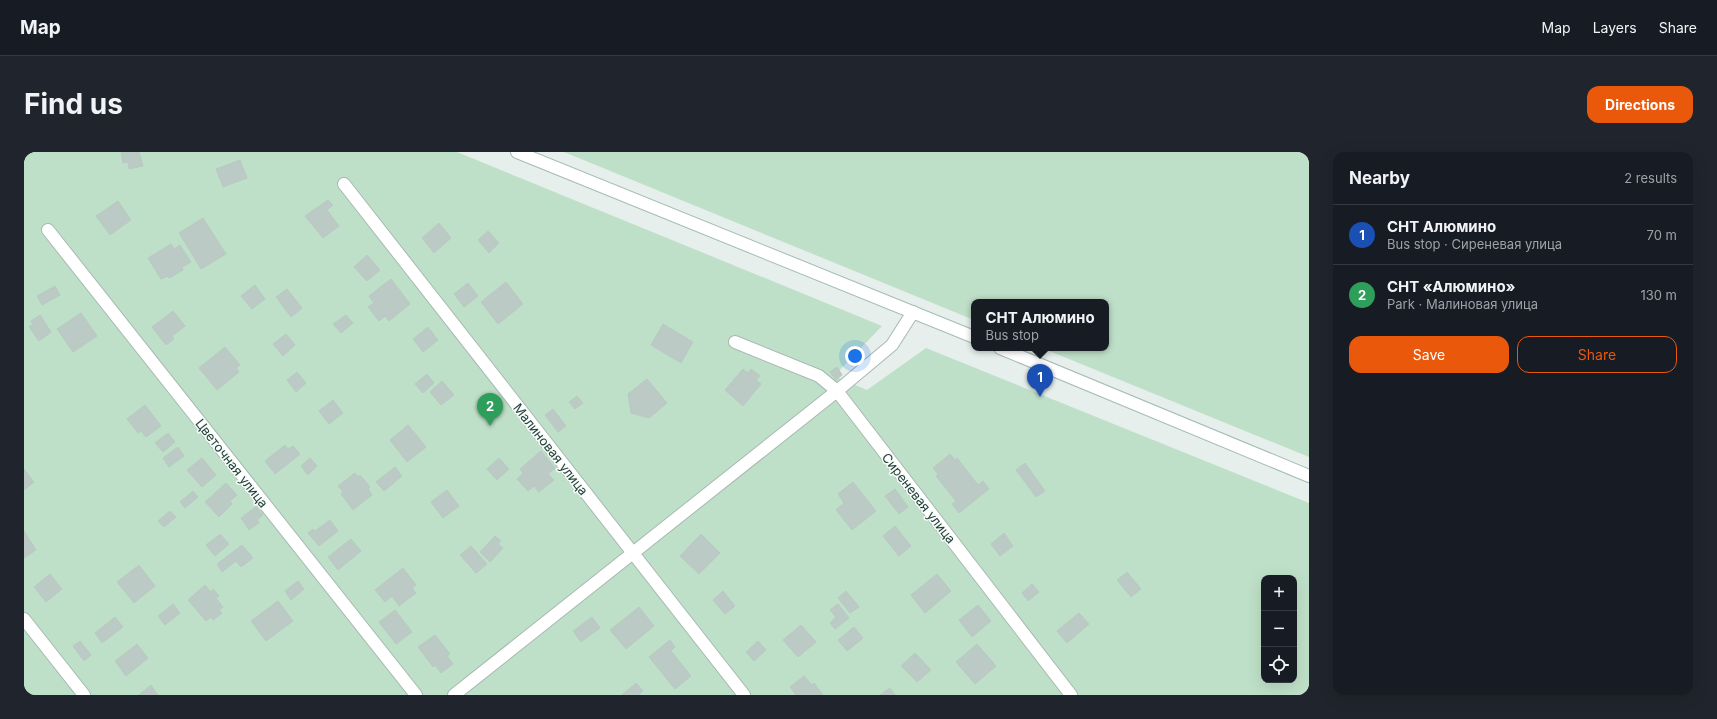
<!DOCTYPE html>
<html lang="en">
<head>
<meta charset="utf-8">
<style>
  body { margin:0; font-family:Inter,sans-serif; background:#20242c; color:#f1f3f6 }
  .controls { position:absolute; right:12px; bottom:12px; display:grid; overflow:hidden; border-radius:8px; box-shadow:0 4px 16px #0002 }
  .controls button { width:36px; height:36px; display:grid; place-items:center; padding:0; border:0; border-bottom:1px solid #363941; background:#171b24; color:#f1f3f6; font:20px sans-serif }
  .you { position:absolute; left:831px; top:204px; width:14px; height:14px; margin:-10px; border:3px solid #fff; border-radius:50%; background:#1a73e8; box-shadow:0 0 0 6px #1a73e833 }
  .badge { display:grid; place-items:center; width:26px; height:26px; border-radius:50%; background:#ea580c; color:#fff; font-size:13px; font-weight:700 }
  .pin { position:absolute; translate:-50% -33px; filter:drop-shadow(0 1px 2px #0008) }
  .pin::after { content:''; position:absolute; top:21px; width:14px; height:12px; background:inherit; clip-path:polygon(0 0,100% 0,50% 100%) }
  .popup { position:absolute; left:947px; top:147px; width:138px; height:52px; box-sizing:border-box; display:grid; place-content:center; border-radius:8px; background:#171b24; filter:drop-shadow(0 1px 3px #0005); font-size:13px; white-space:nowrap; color:#9ea1a6 }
  .popup b { font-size:15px; color:#f1f3f6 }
  .popup::after { content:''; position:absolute; left:50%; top:100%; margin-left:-8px; border:8px solid transparent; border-top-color:#171b24 }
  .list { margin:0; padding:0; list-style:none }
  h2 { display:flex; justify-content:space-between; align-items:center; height:52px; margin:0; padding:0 16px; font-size:17px }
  h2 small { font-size:13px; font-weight:400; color:#9ea1a6 }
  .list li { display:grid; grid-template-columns:26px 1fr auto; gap:12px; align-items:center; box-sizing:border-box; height:60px; padding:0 16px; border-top:1px solid #363941 }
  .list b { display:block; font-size:15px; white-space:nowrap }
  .list p { margin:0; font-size:13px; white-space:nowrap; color:#9ea1a6 }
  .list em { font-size:13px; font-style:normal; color:#9ea1a6 }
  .actions { display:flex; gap:8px; padding:12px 16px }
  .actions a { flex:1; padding:9px 0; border:1px solid #ea580c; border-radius:12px; text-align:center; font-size:14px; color:#ea580c }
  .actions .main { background:#ea580c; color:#fff }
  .icon { flex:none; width:22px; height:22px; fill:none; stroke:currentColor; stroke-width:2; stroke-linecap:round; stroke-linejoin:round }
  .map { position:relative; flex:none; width:1285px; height:543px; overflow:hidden; border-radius:12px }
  header { display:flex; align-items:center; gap:24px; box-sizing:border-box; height:56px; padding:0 20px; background:#171b24; border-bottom:1px solid #363941 }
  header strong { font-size:19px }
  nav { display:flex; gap:22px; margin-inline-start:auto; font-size:14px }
  .intro { display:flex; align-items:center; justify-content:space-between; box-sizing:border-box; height:96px; padding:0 24px }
  h1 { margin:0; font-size:28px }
  .button { padding:10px 18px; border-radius:12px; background:#ea580c; color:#fff; font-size:14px; font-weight:700 }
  main { display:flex; gap:24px; padding:0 24px }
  aside { flex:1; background:#171b24; border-radius:12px; box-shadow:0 4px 16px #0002 }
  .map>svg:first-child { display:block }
</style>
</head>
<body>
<header>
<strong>Map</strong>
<nav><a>Map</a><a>Layers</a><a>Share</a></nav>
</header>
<div class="intro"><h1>Find us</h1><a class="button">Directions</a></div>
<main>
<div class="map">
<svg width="1285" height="543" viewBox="0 0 1285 543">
  <rect width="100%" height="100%" fill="#e6efeb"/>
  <path fill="#bfe0c8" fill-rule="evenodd" d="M 0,0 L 433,0 L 858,174 L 810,224 L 843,238 L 902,196 L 1285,351 L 1285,543 L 0,543 ZM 1240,426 L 1270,426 L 1270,528 L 1240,528 Z
    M 540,0 L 1285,0 L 1285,305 L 1018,196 L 1082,196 L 1082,150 L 950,150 L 950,168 Z"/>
  <path fill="#bbcac4" stroke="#b8c9c2" d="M 97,0 L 115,0 L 119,14 L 105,17 L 104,10 L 99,11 Z
    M 216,8 L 223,26 L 199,35 L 192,17 Z
    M 304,48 L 309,53 L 303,58 L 315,74 L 299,86 L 281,64 Z
    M 94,49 L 107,68 L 86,83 L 72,64 Z
    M 179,66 L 202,102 L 177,117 L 155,81 Z
    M 415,71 L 427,86 L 410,101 L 398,86 Z
    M 464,79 L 475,91 L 465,101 L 454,88 Z
    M 147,92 L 150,97 L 156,93 L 167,110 L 158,115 L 159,118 L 145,126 L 144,124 L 137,127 L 124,106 Z
    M 343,103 L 356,118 L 343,129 L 330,115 Z
    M 367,127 L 386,152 L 365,169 L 361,164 L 355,169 L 344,155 L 350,151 L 345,144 Z
    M 482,130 L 499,152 L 474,172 L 457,150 Z
    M 444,131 L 454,144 L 440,155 L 430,142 Z
    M 231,133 L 241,147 L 228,157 L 217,144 Z
    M 31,134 L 36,143 L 18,153 L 13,144 Z
    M 263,137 L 278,156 L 267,165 L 252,145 Z
    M 149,159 L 161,174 L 148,184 L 150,187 L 142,193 L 128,175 Z
    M 57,161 L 73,184 L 49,200 L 33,177 Z
    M 16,163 L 27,180 L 15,189 L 5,175 L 9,172 L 7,169 Z
    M 322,163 L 329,171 L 317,181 L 309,172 Z
    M 639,172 L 669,190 L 657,211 L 627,193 Z
    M 404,175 L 414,188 L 399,200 L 389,187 Z
    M 262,182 L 271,193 L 259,204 L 249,192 Z
    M 201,195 L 216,213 L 212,216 L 215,220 L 193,238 L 175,216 Z
    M 813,215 L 818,223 L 812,228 L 806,220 Z
    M 719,217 L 724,221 L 727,217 L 736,224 L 732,228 L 737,232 L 719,254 L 701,238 Z
    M 273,220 L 282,231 L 272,240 L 263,228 Z
    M 403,222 L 410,231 L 399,241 L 391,232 Z
    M 623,227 L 643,251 L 625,266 L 607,261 L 604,242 Z
    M 418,229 L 430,243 L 417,253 L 406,240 Z
    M 553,244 L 559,251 L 551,257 L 545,250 Z
    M 309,248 L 319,261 L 305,272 L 295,259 Z
    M 121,253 L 137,274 L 122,285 L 117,279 L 114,281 L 103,267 Z
    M 529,257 L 542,274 L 534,280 L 521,263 Z
    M 384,273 L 402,295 L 383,310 L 366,288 Z
    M 144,281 L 151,290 L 139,300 L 131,291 Z
    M 261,293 L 264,297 L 269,294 L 276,302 L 251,322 L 241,309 Z
    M 154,295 L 160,304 L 145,315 L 139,306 Z
    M 517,299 L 531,316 L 524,322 L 530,328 L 515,340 L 510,334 L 504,339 L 493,327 L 499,321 L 496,317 Z
    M 926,302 L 931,308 L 933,306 L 954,333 L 959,329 L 965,337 L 935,361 L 928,352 L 932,349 L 912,324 L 914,322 L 909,316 Z
    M 178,306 L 192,323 L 178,335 L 163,318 Z
    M 286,306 L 293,314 L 284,323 L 277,314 Z
    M 475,306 L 485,317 L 473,328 L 463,317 Z
    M 1001,311 L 1021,339 L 1012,345 L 992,318 Z
    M 371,315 L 378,324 L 360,339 L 352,330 Z
    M 0,317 L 10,330 L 0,338 Z
    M 331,321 L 334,325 L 336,323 L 346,335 L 344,337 L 348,343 L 329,358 L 317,342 L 319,340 L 314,334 Z
    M 829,330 L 852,359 L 828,378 L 812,358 L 820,351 L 814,342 Z
    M 202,331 L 213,343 L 206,349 L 208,352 L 195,365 L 181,350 Z
    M 871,337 L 884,355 L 875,362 L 861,344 Z
    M 423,338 L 435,354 L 419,366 L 407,350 Z
    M 169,339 L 174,345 L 161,356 L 156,350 Z
    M 233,354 L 239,363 L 233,368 L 235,371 L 225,378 L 217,366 Z
    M 146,359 L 152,365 L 140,375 L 134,369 Z
    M 306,368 L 314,379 L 295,394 L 284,381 L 289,377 L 291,379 Z
    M 871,374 L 887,394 L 875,404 L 859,384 Z
    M 0,379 L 12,398 L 0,406 Z
    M 980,381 L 989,394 L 976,404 L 967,392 Z
    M 196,382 L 205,392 L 191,404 L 182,393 Z
    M 677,382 L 696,401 L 675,422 L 656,404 Z
    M 471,384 L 477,389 L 474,392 L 479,396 L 466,410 L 456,400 Z
    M 327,387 L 337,399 L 314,418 L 304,405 Z
    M 218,393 L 229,406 L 217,415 L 212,409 L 198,420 L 193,412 Z
    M 447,394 L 463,412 L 452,421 L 436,403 Z
    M 115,413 L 131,434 L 110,451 L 93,430 Z
    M 379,416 L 392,433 L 388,436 L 392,441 L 375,454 L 368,444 L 361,450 L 351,438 Z
    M 1103,420 L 1117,437 L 1107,445 L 1093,428 Z
    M 26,422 L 38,437 L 22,450 L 10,435 Z
    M 913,422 L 927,439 L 901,461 L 887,443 Z
    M 274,429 L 280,437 L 267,448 L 261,439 Z
    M 1008,432 L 1015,440 L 1004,449 L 998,441 Z
    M 181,433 L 187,440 L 189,437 L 195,444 L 192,446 L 199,455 L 195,458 L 198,461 L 189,468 L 187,465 L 182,469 L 164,448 Z
    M 699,439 L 711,454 L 701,462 L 689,448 Z
    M 822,439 L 835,455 L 826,461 L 814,446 Z
    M 254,449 L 269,469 L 242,489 L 227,469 Z
    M 149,452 L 156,461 L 141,473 L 134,464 Z
    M 814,452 L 825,466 L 811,477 L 806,471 L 812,465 L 806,458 Z
    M 954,453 L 967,469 L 948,485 L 935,468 Z
    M 615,455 L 630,474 L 602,497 L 586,478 Z
    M 371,458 L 388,480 L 372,492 L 355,470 Z
    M 1055,461 L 1065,472 L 1043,491 L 1033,479 Z
    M 91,465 L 99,475 L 78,491 L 71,481 Z
    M 568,465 L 576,476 L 557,490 L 549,479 Z
    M 777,473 L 792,490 L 774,505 L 759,488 Z
    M 830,475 L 839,486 L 823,499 L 814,488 Z
    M 411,483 L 426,502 L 423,504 L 429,512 L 417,521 L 411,513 L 409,515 L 394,495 Z
    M 646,488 L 651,495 L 647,499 L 667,524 L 651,537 L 625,505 Z
    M 56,489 L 67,503 L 60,509 L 49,494 Z
    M 734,489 L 742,498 L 730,509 L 722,500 Z
    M 113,492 L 124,506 L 102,524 L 91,509 Z
    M 953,492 L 972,514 L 951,532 L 932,510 Z
    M 891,501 L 907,518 L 893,530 L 877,514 Z
    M 780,524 L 788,533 L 790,531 L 799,543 L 772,543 L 766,535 Z
    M 612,531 L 619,539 L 614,543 L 598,543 Z
    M 127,533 L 134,543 L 115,543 Z
    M 866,536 L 871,543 L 856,543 Z"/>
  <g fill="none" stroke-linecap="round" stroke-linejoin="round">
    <defs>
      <path id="street" d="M 320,32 L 720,543
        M 24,78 L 392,543
        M 711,190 L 795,224 L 813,239 L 1047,543
        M 0,467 L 60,543
        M 430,543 L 813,239 L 868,193 L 889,160"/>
      <path id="secondary" d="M 493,0 L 950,185
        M 976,196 L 1285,324"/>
    </defs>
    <use href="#street" stroke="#a8b8b2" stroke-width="14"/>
    <use href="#secondary" stroke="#a4bbb3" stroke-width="14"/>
    <use href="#street" stroke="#fff" stroke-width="12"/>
    <use href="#secondary" stroke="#fff" stroke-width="12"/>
  </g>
  <g text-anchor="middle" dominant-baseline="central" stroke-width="3" stroke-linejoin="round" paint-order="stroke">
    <g font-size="13" fill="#24423a" stroke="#f7fbf9">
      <text transform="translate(527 297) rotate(52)">Малиновая улица</text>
      <text transform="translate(208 311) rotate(52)">Цветочная улица</text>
      <text transform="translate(895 346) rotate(52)">Сиреневая улица</text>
    </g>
  </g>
</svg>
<div class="controls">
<button>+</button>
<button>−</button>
<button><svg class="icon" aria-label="locate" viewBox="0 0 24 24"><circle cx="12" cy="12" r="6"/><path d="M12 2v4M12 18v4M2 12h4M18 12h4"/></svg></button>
</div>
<div class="you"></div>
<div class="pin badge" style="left:1016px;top:245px;background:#1a4fb4">1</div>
<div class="popup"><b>СНТ Алюмино</b>Bus stop</div>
<div class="pin badge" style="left:466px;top:274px;background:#2e9e5b">2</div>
</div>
<aside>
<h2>Nearby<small>2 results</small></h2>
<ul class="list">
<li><span class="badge" style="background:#1a4fb4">1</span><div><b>СНТ Алюмино</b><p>Bus stop · Сиреневая улица</p></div><em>70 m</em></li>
<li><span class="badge" style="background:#2e9e5b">2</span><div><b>СНТ «Алюмино»</b><p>Park · Малиновая улица</p></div><em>130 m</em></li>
</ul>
<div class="actions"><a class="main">Save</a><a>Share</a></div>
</aside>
</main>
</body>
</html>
